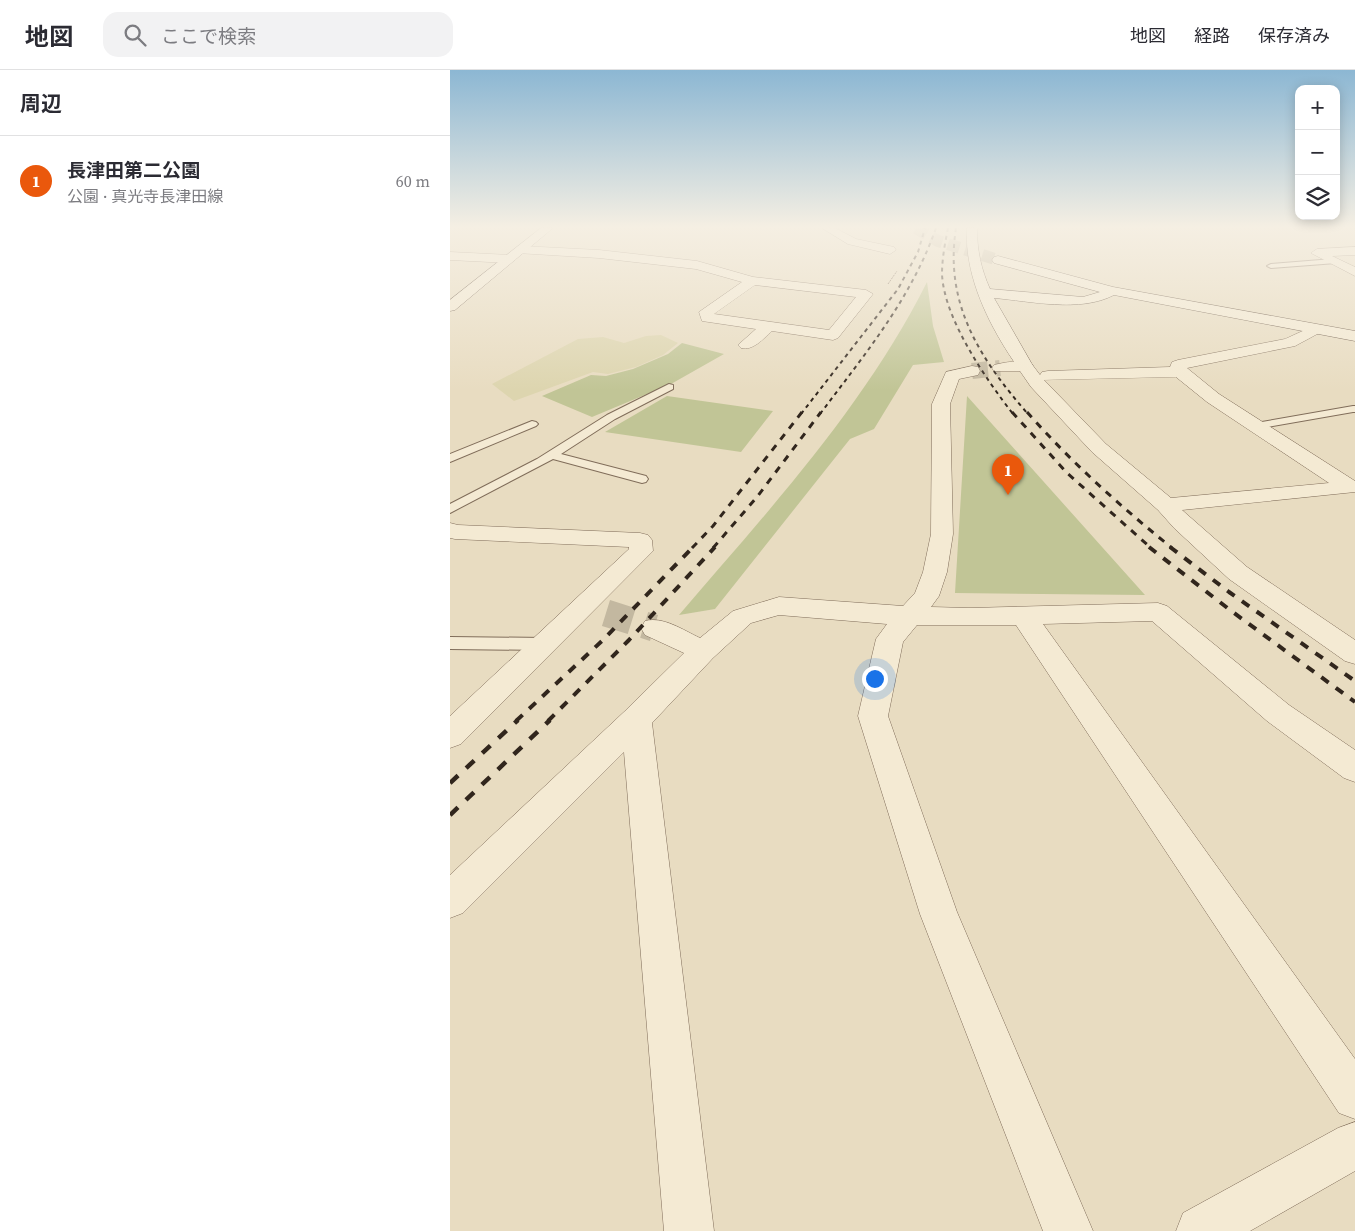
<!DOCTYPE html>
<html lang="ja">
<head>
<meta charset="utf-8">
<style>
  body { margin:0; font-family:"Source Serif 4","Noto Sans JP",serif; background:#f2f2f3; color:#2b2b33 }
  .controls { position:absolute; right:15px; top:15px; display:grid; overflow:hidden; border-radius:10px; box-shadow:0 2px 12px #0003 }
  .controls button { width:45px; height:45px; display:grid; place-items:center; padding:0; border:0; border-bottom:1px solid #e1e1e2; background:#fff; color:#2b2b33; font:25px sans-serif }
  .you { position:absolute; left:424px; top:608px; width:18px; height:18px; margin:-12px; border:4px solid #fff; border-radius:50%; background:#1a73e8; box-shadow:0 0 0 8px #1a73e833 }
  .badge { display:grid; place-items:center; width:32px; height:32px; border-radius:50%; background:#ea580c; color:#fff; font-size:16px; font-weight:700 }
  .pin { position:absolute; translate:-50% -41px; filter:drop-shadow(0 1px 2px #0008) }
  .pin::after { content:''; position:absolute; top:26px; width:18px; height:15px; background:inherit; clip-path:polygon(0 0,100% 0,50% 100%) }
  .list { margin:0; padding:0; list-style:none }
  h2 { display:flex; justify-content:space-between; align-items:center; height:65px; margin:0; padding:0 20px; font-size:21px }
  h2 small { font-size:16px; font-weight:400; color:#7c7c81 }
  .list li { display:grid; grid-template-columns:32px 1fr auto; gap:15px; align-items:center; box-sizing:border-box; height:90px; padding:0 20px; border-top:1px solid #e1e1e2 }
  .list b { display:block; font-size:19px; white-space:nowrap }
  .list p { margin:0; font-size:16px; white-space:nowrap; color:#7c7c81 }
  .list em { font-size:16px; font-style:normal; color:#7c7c81 }
  .icon { flex:none; width:28px; height:28px; fill:none; stroke:currentColor; stroke-width:2; stroke-linecap:round; stroke-linejoin:round }
  .map { position:relative; flex:none; width:905px; height:1161px; overflow:hidden }
  header { display:flex; align-items:center; gap:30px; box-sizing:border-box; height:70px; padding:0 25px; background:#fff; border-bottom:1px solid #e1e1e2 }
  header strong { font-size:24px }
  nav { display:flex; gap:28px; margin-inline-start:auto; font-size:18px }
  .search { width:350px; height:45px; background:#f2f2f3; display:flex; align-items:center; gap:12px; box-sizing:border-box; padding:0 18px; border-radius:15px; color:#7c7c81; font-size:19px }
  main { display:flex }
  aside { flex:1; background:#fff }
  .map>svg:first-child { display:block }
</style>
</head>
<body>
<header>
<strong>地図</strong>
<div class="search"><svg class="icon" aria-label="search" viewBox="0 0 24 24"><circle cx="10" cy="10" r="6"/><path d="M15 15l6 6"/></svg>ここで検索</div>
<nav><a>地図</a><a>経路</a><a>保存済み</a></nav>
</header>
<main>
<aside>
<h2>周辺<small></small></h2>
<ul class="list">
<li><span class="badge">1</span><div><b>長津田第二公園</b><p>公園 · 真光寺長津田線</p></div><em>60 m</em></li>
</ul>
</aside>
<div class="map">
<svg width="905" height="1161" viewBox="0 0 905 1161">
  <rect width="100%" height="100%" fill="#e8dcc1"/>
  <path fill="#ddd5af" d="M 211,265 L 228,273 L 213,285 L 186,297 L 158,304 L 143,302 L 64,331 L 42,314 L 128,269 L 153,267 L 174,273 L 196,266 Z"/>
  <path fill="#c1c596" d="M 477,212 L 483,256 L 494,292 L 463,295 L 424,359 L 400,369 L 265,539 L 229,545 C 319,440 415,336 477,212 Z
    M 232,273 L 274,284 L 221,314 L 142,347 L 92,326 L 141,305 L 156,306 L 183,299 L 218,284 Z
    M 217,326 L 323,341 L 291,382 L 155,362 Z
    M 517,326 L 695,525 L 505,523 Z"/>
  <g fill="none" stroke-linecap="round" stroke-linejoin="round">
    <path stroke="#c3b8a0" stroke-width="16" stroke-dasharray="16 8" stroke-linecap="butt" d="M 522,301 L 550,298"/>
    <path stroke="#c3b8a0" stroke-width="27" stroke-dasharray="27 13" stroke-linecap="butt" d="M 156,543 L 204,558"/>
    <path stroke="#c3b8a0" stroke-width="12" stroke-dasharray="12 6" stroke-linecap="butt" d="M 466,158 L 488,171 L 548,190"/>
    <defs>
      <path id="lane" d="M 883,189 L 886,189 L 886,193 L 821,198 L 817,196 L 821,194 Z
        M 219,314 L 223,315 L 223,319 L 165,349 L 111,384 L 196,406 L 198,409 L 196,412 L 192,413 L 103,389 L 0,443 L 0,434 L 87,389 L 157,345 Z
        M 903,336 L 905,336 L 905,342 L 903,342 L 806,359 L 800,356 L 806,353 Z
        M 82,351 L 86,352 L 88,354 L 86,356 L 0,392 L 0,384 Z
        M 0,567 L 95,568 L 101,570 L 103,574 L 101,578 L 95,580 L 0,579 Z"/>
      <path id="street" d="M 372,158 L 385,158 L 406,169 L 444,177 L 446,180 L 440,184 L 398,174 Z
        M 71,176 L 149,180 L 247,191 L 303,207 L 416,220 L 423,224 L 388,268 L 383,270 L 322,261 C 313,269 303,281 291,278 L 288,275 L 306,259 L 252,251 L 249,242 L 292,212 L 246,199 L 149,188 L 67,183 L 65,180 L 67,177 ZM 305,215 L 406,227 L 379,260 L 264,244 Z
        M 905,177 L 905,185 L 882,186 L 905,197 L 905,206 L 861,183 L 867,179 Z
        M 0,182 L 60,185 L 66,189 L 60,193 L 0,190 Z
        M 866,255 L 871,256 L 873,259 L 871,262 L 845,276 L 737,298 L 769,324 L 905,411 L 905,422 L 732,440 L 797,497 L 905,570 L 905,594 L 895,591 L 779,509 L 724,458 L 708,440 L 642,382 L 581,317 L 570,301 L 544,301 L 542,298 L 544,295 C 555,292 570,290 581,293 L 590,305 L 592,302 L 598,301 L 720,297 L 722,292 L 728,290 L 835,269 ZM 726,307 L 757,332 L 879,413 L 721,428 L 656,374 L 594,310 Z
        M 522,296 L 528,297 L 530,301 L 528,305 L 509,309 L 500,334 L 503,464 L 497,502 L 489,526 L 481,537 L 520,538 L 708,533 L 717,536 L 839,635 L 905,680 L 905,712 L 894,708 L 817,651 L 702,551 L 593,554 L 905,989 L 905,1049 L 889,1043 L 566,555 L 467,555 L 453,572 L 438,646 L 507,842 L 643,1161 L 593,1161 L 470,844 L 408,646 L 426,569 L 437,554 L 329,545 L 301,553 L 263,588 L 202,653 L 264,1161 L 214,1161 L 174,682 L 13,843 L 0,848 L 0,805 L 175,641 L 234,583 L 195,565 L 191,558 L 195,551 C 213,546 233,560 250,568 L 283,541 L 329,527 L 453,536 L 465,523 L 473,502 L 481,464 L 482,334 L 496,302 Z
        M 0,453 L 8,455 L 190,463 L 198,465 L 202,470 L 203,481 L 11,674 L 0,678 L 0,646 L 179,479 L 179,477 L 5,469 L 0,468 Z
        M 905,1052 L 905,1101 L 800,1161 L 726,1161 L 733,1143 L 888,1058 Z"/>
      <path id="secondary" d="M 91,158 L 103,158 L 5,240 L 0,241 L 0,230 Z
        M 517,158 L 527,158 C 527,180 531,199 540,219 L 633,227 L 650,222 L 544,193 L 542,190 L 544,187 L 548,186 L 663,217 L 905,261 L 905,271 L 664,225 C 630,243 580,231 544,228 L 583,296 L 581,299 L 569,299 C 541,259 514,208 517,158 Z"/>
    </defs>
    <use href="#lane" stroke="#806d5a" stroke-width="2"/>
    <use href="#street" stroke="#806d5a" stroke-width="1"/>
    <use href="#secondary" stroke="#624f3e" stroke-width="1"/>
    <path stroke="#806d5a" stroke-width="1" stroke-dasharray="2 1" stroke-linecap="butt" d="M 438,214 L 447,201"/>
    <use href="#lane" fill="#f4ead3" fill-rule="evenodd"/>
    <use href="#street" fill="#f4ead3" fill-rule="evenodd"/>
    <use href="#secondary" fill="#f4ead3" fill-rule="evenodd"/>
    <path stroke="#31261d" stroke-width="2" stroke-dasharray="4 4" stroke-linecap="butt" d="M 498,158 C 495,173 492,189 492,204 C 494,249 536,309 563,344
      M 506,158 C 494,234 530,289 578,344
      M 351,344 L 448,219 L 468,182 L 475,158
      M 370,344 C 415,284 461,229 486,158"/>
    <path stroke="#31261d" stroke-width="3" stroke-dasharray="7 7" stroke-linecap="butt" d="M 562,342 L 617,403 L 701,478
      M 577,342 C 621,392 670,436 722,478
      M 242,478 L 263,456 L 352,342
      M 263,478 L 307,427 L 371,342"/>
    <path stroke="#31261d" stroke-width="4" stroke-dasharray="9 9" stroke-linecap="butt" d="M 699,477 L 780,540 L 905,632
      M 720,477 L 779,522 L 905,611
      M 66,651 L 153,570 L 243,477
      M 98,651 L 179,570 L 265,477"/>
    <path stroke="#31261d" stroke-width="4.5" stroke-dasharray="11 11" stroke-linecap="butt" d="M 0,713 L 68,650
      M 0,745 L 100,650"/>
  </g>
  <linearGradient id="sky" x2="0" y2="1"><stop stop-color="#8cb7d3"/><stop offset="0.49" stop-color="#f5efe3"/><stop offset="1" stop-color="#f5efe3" stop-opacity="0"/></linearGradient>
  <rect width="905" height="320" fill="url(#sky)"/>
</svg>
<div class="controls">
<button>+</button>
<button>−</button>
<button><svg class="icon" aria-label="layers" viewBox="0 0 24 24"><path d="M12 4l9 5-9 5-9-5zM3 14l9 5 9-5"/></svg></button>
</div>
<div class="you"></div>
<div class="pin badge" style="left:558px;top:425px">1</div>
</div>
</main>
</body>
</html>
